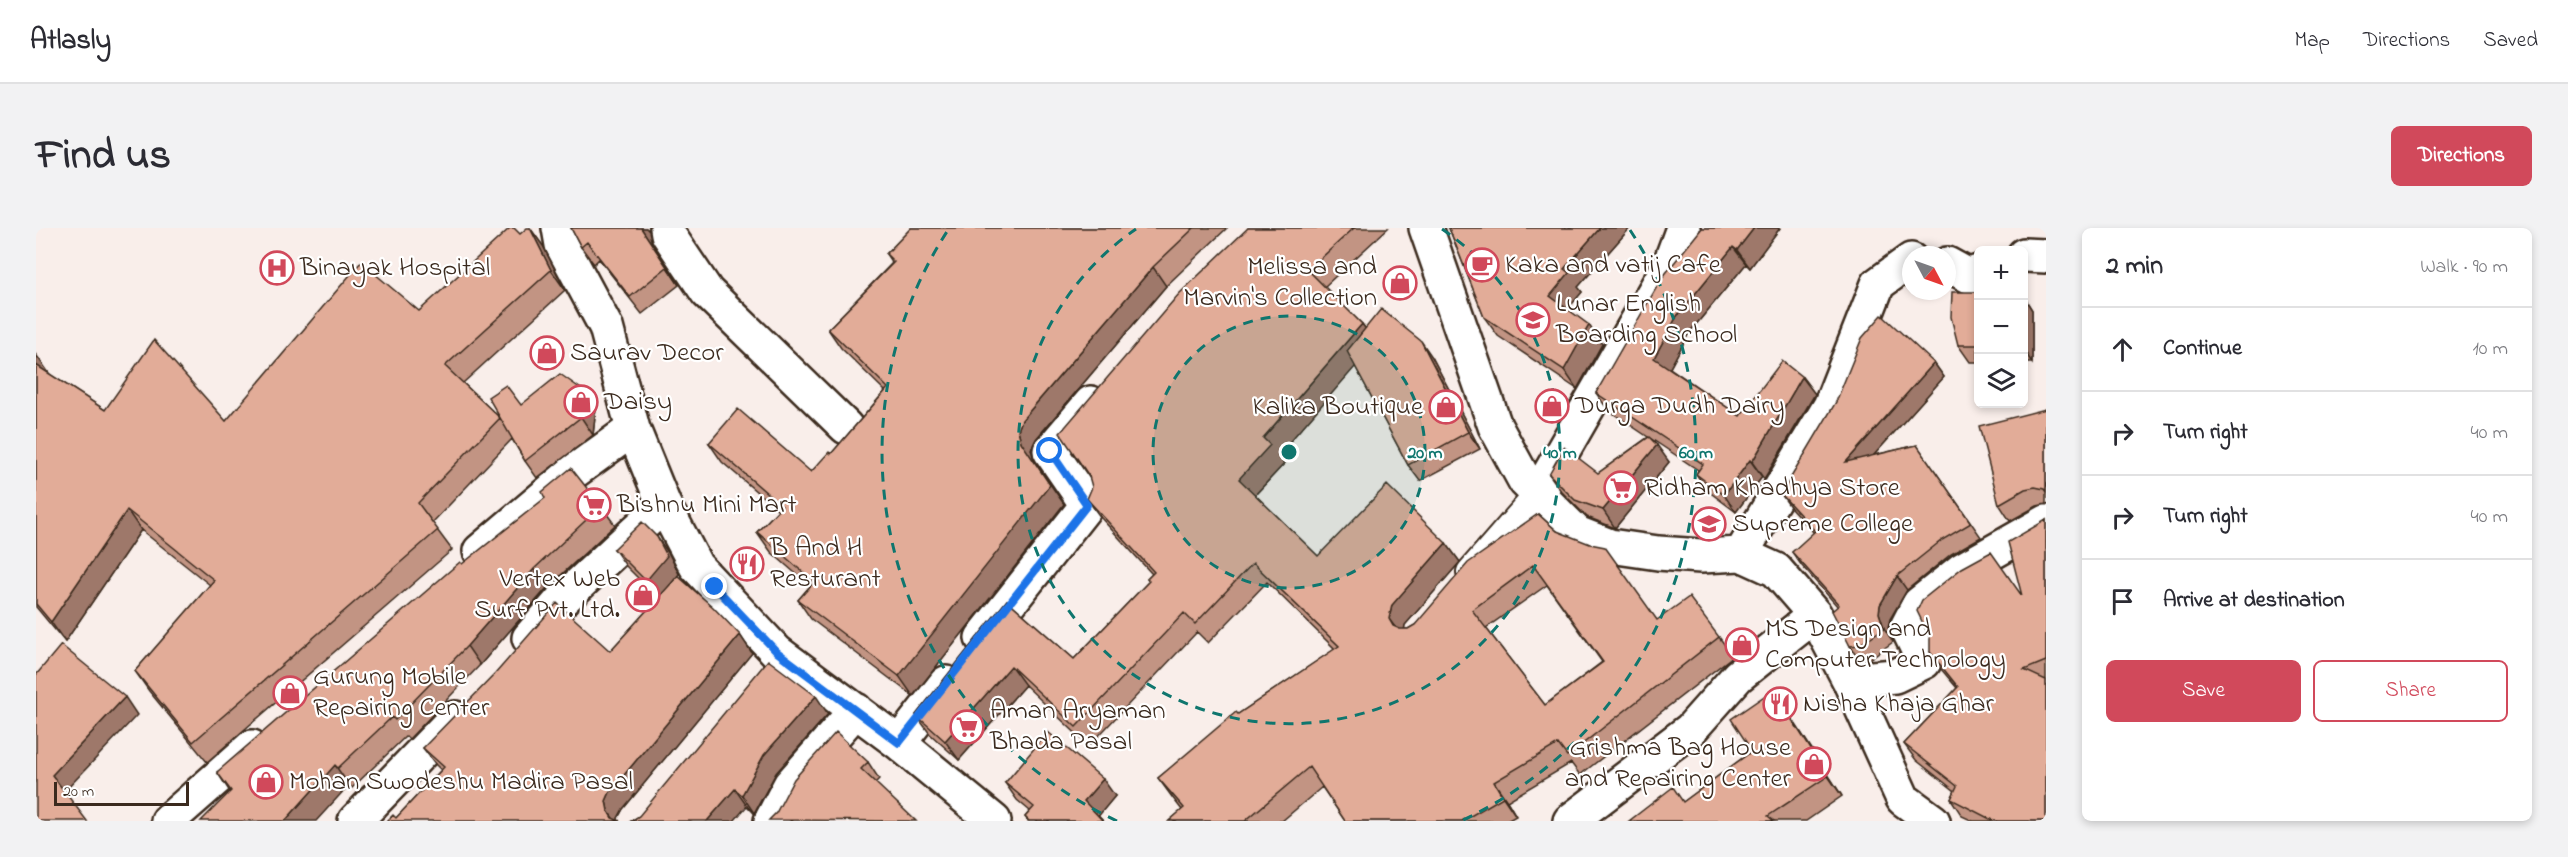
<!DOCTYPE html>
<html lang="en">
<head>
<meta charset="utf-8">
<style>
  body { margin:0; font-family:"Indie Flower",sans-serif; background:#f2f2f3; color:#2b2b33 }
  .controls { position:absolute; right:18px; top:18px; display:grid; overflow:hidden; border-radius:9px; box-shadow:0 3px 9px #0003 }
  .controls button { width:54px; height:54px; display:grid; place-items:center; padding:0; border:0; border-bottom:2px solid #e1e1e2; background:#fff; color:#2b2b33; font:30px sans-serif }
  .compass { position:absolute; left:1866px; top:18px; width:54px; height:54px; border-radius:50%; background:#fff; box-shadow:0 3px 9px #0003; rotate:131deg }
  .scale { position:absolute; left:18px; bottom:15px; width:135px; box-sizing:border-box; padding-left:6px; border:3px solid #3b2a1e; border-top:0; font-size:16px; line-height:21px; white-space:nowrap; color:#3b2a1e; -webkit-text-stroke:4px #fff; paint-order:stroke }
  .stop { position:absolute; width:18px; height:18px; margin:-14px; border:4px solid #1a73e8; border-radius:50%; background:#fff }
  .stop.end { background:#1a73e8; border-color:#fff; box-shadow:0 2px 6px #0008 }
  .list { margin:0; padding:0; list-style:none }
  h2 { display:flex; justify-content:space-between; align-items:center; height:78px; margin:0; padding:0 24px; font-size:26px }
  h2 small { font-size:20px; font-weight:400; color:#7c7c81 }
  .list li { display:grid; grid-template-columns:39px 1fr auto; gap:18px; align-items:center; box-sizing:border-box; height:84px; padding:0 24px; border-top:2px solid #e1e1e2 }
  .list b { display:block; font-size:22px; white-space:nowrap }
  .list em { font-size:20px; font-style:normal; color:#7c7c81 }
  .actions { display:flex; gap:12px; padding:18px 24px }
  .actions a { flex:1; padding:14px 0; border:2px solid #d1495b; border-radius:9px; text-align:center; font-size:21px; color:#d1495b }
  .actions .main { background:#d1495b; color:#fff }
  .icon { flex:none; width:33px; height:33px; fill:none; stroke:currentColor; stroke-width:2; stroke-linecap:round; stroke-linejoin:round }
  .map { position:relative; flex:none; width:2010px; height:593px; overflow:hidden; border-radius:9px }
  header { display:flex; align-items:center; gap:36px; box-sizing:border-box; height:84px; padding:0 30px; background:#fff; border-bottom:2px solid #e1e1e2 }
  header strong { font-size:28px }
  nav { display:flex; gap:33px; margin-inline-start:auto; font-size:21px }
  .intro { display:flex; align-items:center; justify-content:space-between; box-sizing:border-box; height:144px; padding:0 36px }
  h1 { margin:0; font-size:42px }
  .button { padding:15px 27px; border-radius:9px; background:#d1495b; color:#fff; font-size:21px; font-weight:700 }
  main { display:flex; gap:36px; padding:0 36px }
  aside { flex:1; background:#fff; border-radius:9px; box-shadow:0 3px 9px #0003 }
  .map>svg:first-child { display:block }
</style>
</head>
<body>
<header>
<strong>Atlasly</strong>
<nav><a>Map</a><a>Directions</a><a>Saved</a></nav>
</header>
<div class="intro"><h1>Find us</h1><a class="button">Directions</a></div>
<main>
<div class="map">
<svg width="2010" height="593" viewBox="0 0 2010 593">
  <rect width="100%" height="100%" fill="#f9eeea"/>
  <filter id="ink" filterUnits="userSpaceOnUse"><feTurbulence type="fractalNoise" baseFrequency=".0167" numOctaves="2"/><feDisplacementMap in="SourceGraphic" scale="12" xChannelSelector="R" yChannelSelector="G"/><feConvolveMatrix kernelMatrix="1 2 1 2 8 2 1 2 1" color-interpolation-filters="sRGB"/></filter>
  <g filter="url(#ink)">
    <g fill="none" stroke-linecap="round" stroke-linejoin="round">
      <defs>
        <path id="service" d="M 1434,344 L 1502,266"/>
        <path id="minor" d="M 523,0 L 526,17 L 570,99 L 597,201 L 628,277 L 660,338 L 741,424 L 863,515 L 958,593
          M 631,0 L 632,6 L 671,64 L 810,199
          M 1390,0 L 1459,198 L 1489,253 L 1541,305 L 1574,318 L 1622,325 L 1665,328 L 1705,326 L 1740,342 L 1779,387 L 1813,452 L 1867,571 L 1897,593
          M 1988,27 L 2010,28
          M 1911,36 L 1933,48 L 1942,44
          M 1506,259 L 1633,38 L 1647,0
          M 444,323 L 536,245 L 597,201
          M 1705,326 L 1794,178 L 1842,56 L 1875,32
          M 493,410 L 524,374 L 628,277
          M 946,410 L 1051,277 L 1014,223 L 1055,175
          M 1813,452 L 1859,448 L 1888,434 L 1871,399 L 1883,376 L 1927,341 L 2010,294
          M 863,515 L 910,455
          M 132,593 L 216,519
          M 319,593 L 419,490
          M 735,593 L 754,557 L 820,482
          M 1534,593 L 1654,502 L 1702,448 L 1779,387"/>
      </defs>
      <use href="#service" stroke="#3b2a1e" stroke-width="30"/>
      <use href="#minor" stroke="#3b2a1e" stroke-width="38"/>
      <use href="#service" stroke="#fff" stroke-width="26"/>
      <use href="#minor" stroke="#fff" stroke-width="33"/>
    </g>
    <path fill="#c29483" stroke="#3b2a1e" stroke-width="1.5" fill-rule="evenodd" d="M 494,0 L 507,18 L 529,62 L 427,155 L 464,190 L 485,177 L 548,163 L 560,180 L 557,207 L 501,250 L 489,233 L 476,211 L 396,295 L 416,322 L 171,534 L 113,463 L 99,443 L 174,357 L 105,302 L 29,414 L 0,379 L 0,127 L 13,146 L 69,182 L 190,193 L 383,83 L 484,6 Z
      M 535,0 L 610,0 L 613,3 L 616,16 L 643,57 L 606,86 L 563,31 L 558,36 L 545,19 Z
      M 875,0 L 1191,0 L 1130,58 L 1000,211 L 995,221 L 998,233 L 1028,276 L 877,468 L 775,391 L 762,372 L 774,358 L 735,324 L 721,304 L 742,282 L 686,234 L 673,215 L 775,244 L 795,226 L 849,163 L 805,120 L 792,101 L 856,35 L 850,26 Z
      M 1212,0 L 1352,0 L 1288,59 L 1326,96 L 1329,100 L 1396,129 L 1444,221 L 1384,253 L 1372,237 L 1319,138 L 1242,227 L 1248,236 L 1219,267 L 1282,328 L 1410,315 L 1424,334 L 1369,397 L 1368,401 L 1372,401 L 1379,397 L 1502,286 L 1621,392 L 1683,409 L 1697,428 L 1544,547 L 1535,535 L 1471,573 L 1480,588 L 1471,593 L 1309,593 L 1286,559 L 1246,593 L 1133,593 L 1146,582 L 1136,569 L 1122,550 L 1202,486 L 1299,421 L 1231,354 L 1172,415 L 1161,404 L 1053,518 L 989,457 L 923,532 L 894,506 L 880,487 L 971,372 L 1038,431 L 1113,353 L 1111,351 L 1116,346 L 1065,290 L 1051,271 ZM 1511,357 L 1566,434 L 1509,477 L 1450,400 Z
      M 1413,0 L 1594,0 L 1542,59 L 1546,64 L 1531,81 L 1566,116 L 1541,161 L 1462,108 L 1448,89 Z
      M 1666,0 L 1744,0 L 1714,40 L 1710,36 L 1653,105 L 1634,140 L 1704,188 L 1766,149 L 1779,166 L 1728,251 L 1726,249 L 1700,284 L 1672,263 L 1660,246 L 1662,242 L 1614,210 L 1633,234 L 1579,300 L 1551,289 L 1525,263 L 1513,246 L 1562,245 L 1612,209 L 1572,182 L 1560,165 Z
      M 1942,64 L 1942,134 L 1934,134 L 1922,117 Z
      M 1988,69 L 1996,82 L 1996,135 L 1988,135 Z
      M 1898,135 L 1908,149 L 1838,227 L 1881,217 L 1945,309 L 1915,326 L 1871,362 L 1854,391 L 1852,399 L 1857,414 L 1833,431 L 1824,432 L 1814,418 L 1802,379 L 1766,338 L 1756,324 L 1778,305 L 1755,280 L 1745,266 Z
      M 2010,181 L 2010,276 L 2001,278 L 1974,293 L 1963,276 Z
      M 565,278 L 579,297 L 511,360 L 444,437 L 373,511 L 370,508 L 316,560 L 313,557 L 194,564 L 181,544 Z
      M 2010,292 L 2010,593 L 1937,593 L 1926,588 L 1915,571 L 1919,563 L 1880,532 L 1868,516 L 1921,460 L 1905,441 L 1894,424 L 1986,367 L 2008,294 Z
      M 578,321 L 633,326 L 643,346 L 633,357 L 704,407 L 716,425 L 587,581 L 582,590 L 360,590 L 405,542 L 400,537 L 387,520 L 574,423 L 622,370 L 590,338 Z
      M 1751,483 L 1806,568 L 1770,593 L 1593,593 L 1647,574 L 1716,523 Z
      M 792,486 L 740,545 L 718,585 L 711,578 L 595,593 Z
      M 832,534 L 843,551 L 840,554 L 740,585 Z
      M 969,555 L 1079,568 L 1062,588 L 1067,593 L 992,593 L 989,589 L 994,583 L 981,572 Z"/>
    <path fill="#9e786a" stroke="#3b2a1e" stroke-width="1.5" d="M 494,0 L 507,18 L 529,62 L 515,42 Z
      M 605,0 L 610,0 L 613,3 L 616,16 L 643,57 Z
      M 1564,0 L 1594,0 L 1542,59 L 1546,64 L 1527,87 L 1514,68 L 1528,41 Z
      M 1718,0 L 1744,0 L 1714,40 L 1701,22 Z
      M 1697,19 L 1710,36 L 1653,105 L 1630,147 L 1618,130 L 1641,88 Z
      M 1117,39 L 1130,58 L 1000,211 L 995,221 L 998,233 L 1028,276 L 877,468 L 863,448 L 985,214 L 982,202 L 986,192 Z
      M 1988,69 L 1996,82 L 1996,135 L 1988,122 Z
      M 1326,96 L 1340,115 L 1242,227 L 1248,236 L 1216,270 L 1203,251 L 1227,210 Z
      M 1553,97 L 1566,116 L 1541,161 L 1528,142 Z
      M 1385,113 L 1396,129 L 1444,221 L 1432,204 Z
      M 0,128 L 1,128 L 15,148 L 0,141 Z
      M 1898,135 L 1908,149 L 1819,248 L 1810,234 Z
      M 1766,149 L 1779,166 L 1728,251 L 1716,234 Z
      M 548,163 L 560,180 L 557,207 L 545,189 Z
      M 1621,217 L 1633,234 L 1579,300 L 1567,282 Z
      M 1714,232 L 1726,249 L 1700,284 L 1688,267 Z
      M 91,282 L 105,302 L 29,414 L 15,394 Z
      M 621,309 L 633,326 L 643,346 L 623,371 L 610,353 Z
      M 1410,315 L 1424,334 L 1369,397 L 1367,410 L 1353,391 L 1356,377 Z
      M 498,341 L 511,360 L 444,437 L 431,418 Z
      M 1861,348 L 1871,362 L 1854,391 L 1852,399 L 1857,414 L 1848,400 L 1843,385 L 1844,377 Z
      M 704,407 L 716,425 L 587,581 L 582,590 L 583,593 L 579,593 L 572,583 L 570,573 L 574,564 Z
      M 975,438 L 989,457 L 923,532 L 909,513 Z
      M 1737,462 L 1751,483 L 1806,568 L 1792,548 Z
      M 780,468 L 792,486 L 740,545 L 718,585 L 706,567 L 728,527 Z
      M 89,469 L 101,487 L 28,564 L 16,547 Z
      M 299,537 L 313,557 L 280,593 L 249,593 Z
      M 1067,551 L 1079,568 L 1060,591 L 1048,573 Z
      M 1458,554 L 1471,573 L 1480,588 L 1467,569 Z
      M 699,561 L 711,578 L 698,593 L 671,593 Z"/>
    <path fill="#e2ac98" stroke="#3b2a1e" stroke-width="1.5" fill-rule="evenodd" d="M 474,0 L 478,0 L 484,6 L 491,0 L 494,0 L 515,42 L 409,138 L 464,190 L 382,275 L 402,302 L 157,514 L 99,443 L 178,352 L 91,282 L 15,394 L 0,376 L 0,137 L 69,182 L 118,112 L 190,193 L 325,34 L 383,83 Z
      M 535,0 L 605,0 L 631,39 L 594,69 L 551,14 L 545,19 Z
      M 875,0 L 1158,0 L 1117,39 L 986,192 L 982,202 L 985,214 L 1014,257 L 863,448 L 762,372 L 778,354 L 721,304 L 746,278 L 673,215 L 702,181 L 775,244 L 793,224 L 795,226 L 852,160 L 792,101 L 858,34 L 850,26 Z
      M 1212,0 L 1318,0 L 1272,42 L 1326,96 L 1227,210 L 1234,217 L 1203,251 L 1282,328 L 1351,257 L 1410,315 L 1356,377 L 1353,391 L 1357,398 L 1364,401 L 1372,401 L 1379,397 L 1432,335 L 1502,286 L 1521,303 L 1554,316 L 1569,319 L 1621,392 L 1653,369 L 1683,409 L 1531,528 L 1522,516 L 1458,554 L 1467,569 L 1426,593 L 1309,593 L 1273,539 L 1209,593 L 1133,593 L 1148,580 L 1122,550 L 1200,484 L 1202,486 L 1303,418 L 1217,335 L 1159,396 L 1148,385 L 1040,499 L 975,438 L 909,513 L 880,487 L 971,372 L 1038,431 L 1113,353 L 1111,351 L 1118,344 L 1051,271 L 1056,259 L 1053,248 L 1024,205 L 1143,66 ZM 1497,337 L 1567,434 L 1509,477 L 1436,382 Z
      M 1413,0 L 1564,0 L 1528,41 L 1533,45 L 1514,68 L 1553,97 L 1528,142 L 1448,89 Z
      M 1666,0 L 1718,0 L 1701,22 L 1697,19 L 1641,88 L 1618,130 L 1704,188 L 1746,133 L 1766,149 L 1716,234 L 1714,232 L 1688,267 L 1660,246 L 1667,236 L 1560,165 L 1626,50 Z
      M 1916,64 L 1942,64 L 1942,117 L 1922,117 L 1915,89 Z
      M 1345,81 L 1385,113 L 1432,204 L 1372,237 L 1311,123 Z
      M 1846,87 L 1898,135 L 1810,234 L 1881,217 L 1935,295 L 1906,312 L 1861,348 L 1844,377 L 1843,385 L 1848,400 L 1823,417 L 1814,418 L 1796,383 L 1803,377 L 1756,324 L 1779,303 L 1745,266 L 1800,174 L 1826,110 Z
      M 524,146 L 548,163 L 545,189 L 489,233 L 452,169 L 470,157 L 485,177 Z
      M 2010,181 L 2010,264 L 2008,261 L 1999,259 L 1989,261 L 1963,276 L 1943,198 Z
      M 1613,209 L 1621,217 L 1567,282 L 1539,272 L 1513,246 L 1528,219 L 1562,245 Z
      M 535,240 L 565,278 L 498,341 L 431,418 L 359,492 L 356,489 L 302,540 L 299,537 L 249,593 L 165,593 L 195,563 L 181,544 L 424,334 L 426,336 L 509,270 L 506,264 Z
      M 2010,292 L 2010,433 L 1988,442 L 2010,452 L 2010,593 L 1958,593 L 1915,571 L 1921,558 L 1868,516 L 1922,459 L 1894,424 L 1894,410 L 1881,383 L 1886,372 L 1926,340 L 1955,324 L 1986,368 L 1972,314 Z
      M 606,294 L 621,309 L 631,328 L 610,353 L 578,321 Z
      M 642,348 L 677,379 L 704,407 L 574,564 L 570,573 L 572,583 L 576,590 L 584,593 L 351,593 L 357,587 L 360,590 L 408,539 L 387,520 L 459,446 L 521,375 L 574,423 Z
      M 25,417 L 89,469 L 16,547 L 51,593 L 0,593 L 0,447 Z
      M 732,432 L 780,468 L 728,527 L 706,567 L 699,561 L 671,593 L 595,593 L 603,588 Z
      M 1737,462 L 1792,548 L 1732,588 L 1738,593 L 1593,593 L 1637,559 L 1647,574 L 1716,523 L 1695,491 Z
      M 800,504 L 832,534 L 825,541 L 880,593 L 733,592 L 740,585 L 758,551 Z
      M 1012,504 L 1067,551 L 1048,573 L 1067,593 L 993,593 L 989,589 L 998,579 L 969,555 Z"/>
  </g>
  <g fill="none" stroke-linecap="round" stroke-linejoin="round" filter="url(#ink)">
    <path stroke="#1a73e8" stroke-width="8" d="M 679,359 L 741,424 L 863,515 L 1051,277 L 1014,223"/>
  </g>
  <circle cx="1253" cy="224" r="136" fill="#0f766e" fill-opacity=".12"/>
  <g fill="none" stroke="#0f766e" stroke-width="3" stroke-dasharray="10 8">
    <circle cx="1253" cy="224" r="136"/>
    <path d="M1406 1A271 271 0 1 1 1100 1"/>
    <path d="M1081 593A407 407 0 0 1 912 2M1594 2A407 407 0 0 1 1425 593"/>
  </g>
  <defs>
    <symbol id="cafe-ring" viewBox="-11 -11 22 22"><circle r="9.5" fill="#fff" stroke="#d1495b" stroke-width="1.5"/><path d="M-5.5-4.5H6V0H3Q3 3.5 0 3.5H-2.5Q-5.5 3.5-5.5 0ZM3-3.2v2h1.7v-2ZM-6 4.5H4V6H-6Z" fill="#d1495b"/></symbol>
    <symbol id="hospital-ring" viewBox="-11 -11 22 22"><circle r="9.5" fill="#fff" stroke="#d1495b" stroke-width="1.5"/><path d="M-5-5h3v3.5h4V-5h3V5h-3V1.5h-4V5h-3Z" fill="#d1495b"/></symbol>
    <symbol id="shop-ring" viewBox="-11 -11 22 22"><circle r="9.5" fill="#fff" stroke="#d1495b" stroke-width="1.5"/><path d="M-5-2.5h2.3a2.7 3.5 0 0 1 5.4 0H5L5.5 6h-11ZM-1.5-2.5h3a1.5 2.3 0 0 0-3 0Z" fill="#d1495b"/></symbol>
    <symbol id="school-ring" viewBox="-11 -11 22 22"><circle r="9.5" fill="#fff" stroke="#d1495b" stroke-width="1.5"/><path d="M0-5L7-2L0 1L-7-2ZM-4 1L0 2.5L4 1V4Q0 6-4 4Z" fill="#d1495b"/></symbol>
    <symbol id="supermarket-ring" viewBox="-11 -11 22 22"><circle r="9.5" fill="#fff" stroke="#d1495b" stroke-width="1.5"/><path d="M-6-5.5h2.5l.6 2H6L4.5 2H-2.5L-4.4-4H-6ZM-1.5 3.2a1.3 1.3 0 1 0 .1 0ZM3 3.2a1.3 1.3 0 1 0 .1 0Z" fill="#d1495b"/></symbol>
    <symbol id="university-ring" viewBox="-11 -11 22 22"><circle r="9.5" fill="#fff" stroke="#d1495b" stroke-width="1.5"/><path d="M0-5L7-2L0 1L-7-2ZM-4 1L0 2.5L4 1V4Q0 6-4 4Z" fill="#d1495b"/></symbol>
    <symbol id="restaurant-ring" viewBox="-11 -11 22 22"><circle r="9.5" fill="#fff" stroke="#d1495b" stroke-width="1.5"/><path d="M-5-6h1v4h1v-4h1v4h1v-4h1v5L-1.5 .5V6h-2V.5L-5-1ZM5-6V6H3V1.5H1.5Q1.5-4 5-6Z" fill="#d1495b"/></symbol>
  </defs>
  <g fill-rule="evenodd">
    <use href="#cafe-ring" x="1427" y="18" width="38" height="38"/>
    <use href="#hospital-ring" x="222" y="21" width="38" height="38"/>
    <use href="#shop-ring" x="1345" y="36" width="38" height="38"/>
    <use href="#school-ring" x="1478" y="73" width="38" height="38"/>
    <use href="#shop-ring" x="492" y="106" width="38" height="38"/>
    <use href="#shop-ring" x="526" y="155" width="38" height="38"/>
    <use href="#shop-ring" x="1497" y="159" width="38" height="38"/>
    <use href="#shop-ring" x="1391" y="160" width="38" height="38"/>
    <use href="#supermarket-ring" x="1566" y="241" width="38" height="38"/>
    <use href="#supermarket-ring" x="539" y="258" width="38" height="38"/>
    <use href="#university-ring" x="1654" y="277" width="38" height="38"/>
    <use href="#restaurant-ring" x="692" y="317" width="38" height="38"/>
    <use href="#shop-ring" x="588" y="348" width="38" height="38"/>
    <use href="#shop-ring" x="1687" y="398" width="38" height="38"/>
    <use href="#shop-ring" x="235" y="446" width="38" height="38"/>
    <use href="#restaurant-ring" x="1725" y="457" width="38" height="38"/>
    <use href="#supermarket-ring" x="912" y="480" width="38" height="38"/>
    <use href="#shop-ring" x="1759" y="517" width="38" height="38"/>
    <use href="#shop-ring" x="211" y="535" width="38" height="38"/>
  </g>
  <g text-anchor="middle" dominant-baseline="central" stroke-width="4.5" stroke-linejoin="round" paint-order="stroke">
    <g font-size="27" fill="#3b2a1e" stroke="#fff" text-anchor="start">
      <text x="1469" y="37">Kaka and vatij Cafe</text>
      <text x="1341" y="39" text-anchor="end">Melissa and<tspan x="1341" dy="31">Marvin's Collection</tspan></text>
      <text x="264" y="40">Binayak Hospital</text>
      <text x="1520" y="76">Lunar English<tspan x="1520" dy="31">Boarding School</tspan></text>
      <text x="534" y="125">Saurav Decor</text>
      <text x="568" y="174">Daisy</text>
      <text x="1539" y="178">Durga Dudh Dairy</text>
      <text x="1387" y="179" text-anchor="end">Kalika Boutique</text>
      <text x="1608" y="260">Ridham Khadhya Store</text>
      <text x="581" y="277">Bishnu Mini Mart</text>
      <text x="1696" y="296">Supreme College</text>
      <text x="734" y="320">B And H<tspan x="734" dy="31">Resturant</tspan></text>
      <text x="584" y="351" text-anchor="end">Vertex Web<tspan x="584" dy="31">Surf Pvt. Ltd.</tspan></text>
      <text x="1729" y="401">MS Design and<tspan x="1729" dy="31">Computer Technology</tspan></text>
      <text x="277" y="449">Gurung Mobile<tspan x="277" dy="31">Repairing Center</tspan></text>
      <text x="1767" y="476">Nisha Khaja Ghar</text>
      <text x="954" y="483">Aman Aryaman<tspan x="954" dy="31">Bhada Pasal</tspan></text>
      <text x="1755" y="520" text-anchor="end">Grishma Bag House<tspan x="1755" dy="31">and Repairing Center</tspan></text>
      <text x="253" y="554">Mohan Swodeshu Madira Pasal</text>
    </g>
  </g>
  <circle cx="1253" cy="224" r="9" fill="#0f766e" stroke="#fff" stroke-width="3"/>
  <g font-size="18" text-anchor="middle" font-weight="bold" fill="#0f766e" stroke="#fff" stroke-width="4.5" stroke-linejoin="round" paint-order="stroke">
    <text x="1389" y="230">20 m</text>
    <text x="1524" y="230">40 m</text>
    <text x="1660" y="230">60 m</text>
  </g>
</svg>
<div class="controls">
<button>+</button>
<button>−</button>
<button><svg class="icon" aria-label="layers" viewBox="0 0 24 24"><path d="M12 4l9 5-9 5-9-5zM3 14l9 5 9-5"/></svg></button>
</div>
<svg class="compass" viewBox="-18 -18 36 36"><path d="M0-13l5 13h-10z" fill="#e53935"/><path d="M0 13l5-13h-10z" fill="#7c7c81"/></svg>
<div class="scale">20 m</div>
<div class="stop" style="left:1014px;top:223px"></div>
<div class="stop end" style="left:679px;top:359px"></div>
</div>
<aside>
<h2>2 min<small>Walk · 90 m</small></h2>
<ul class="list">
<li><svg class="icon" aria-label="ahead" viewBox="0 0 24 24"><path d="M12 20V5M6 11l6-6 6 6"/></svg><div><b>Continue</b></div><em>10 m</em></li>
<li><svg class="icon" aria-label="right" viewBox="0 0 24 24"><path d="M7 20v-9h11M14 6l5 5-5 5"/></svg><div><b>Turn right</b></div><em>40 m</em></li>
<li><svg class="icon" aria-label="right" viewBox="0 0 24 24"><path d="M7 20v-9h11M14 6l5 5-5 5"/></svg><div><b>Turn right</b></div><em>40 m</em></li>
<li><svg class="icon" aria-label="arrive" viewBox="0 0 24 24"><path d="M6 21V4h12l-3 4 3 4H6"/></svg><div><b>Arrive at destination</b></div></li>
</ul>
<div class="actions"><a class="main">Save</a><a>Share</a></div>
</aside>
</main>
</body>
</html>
